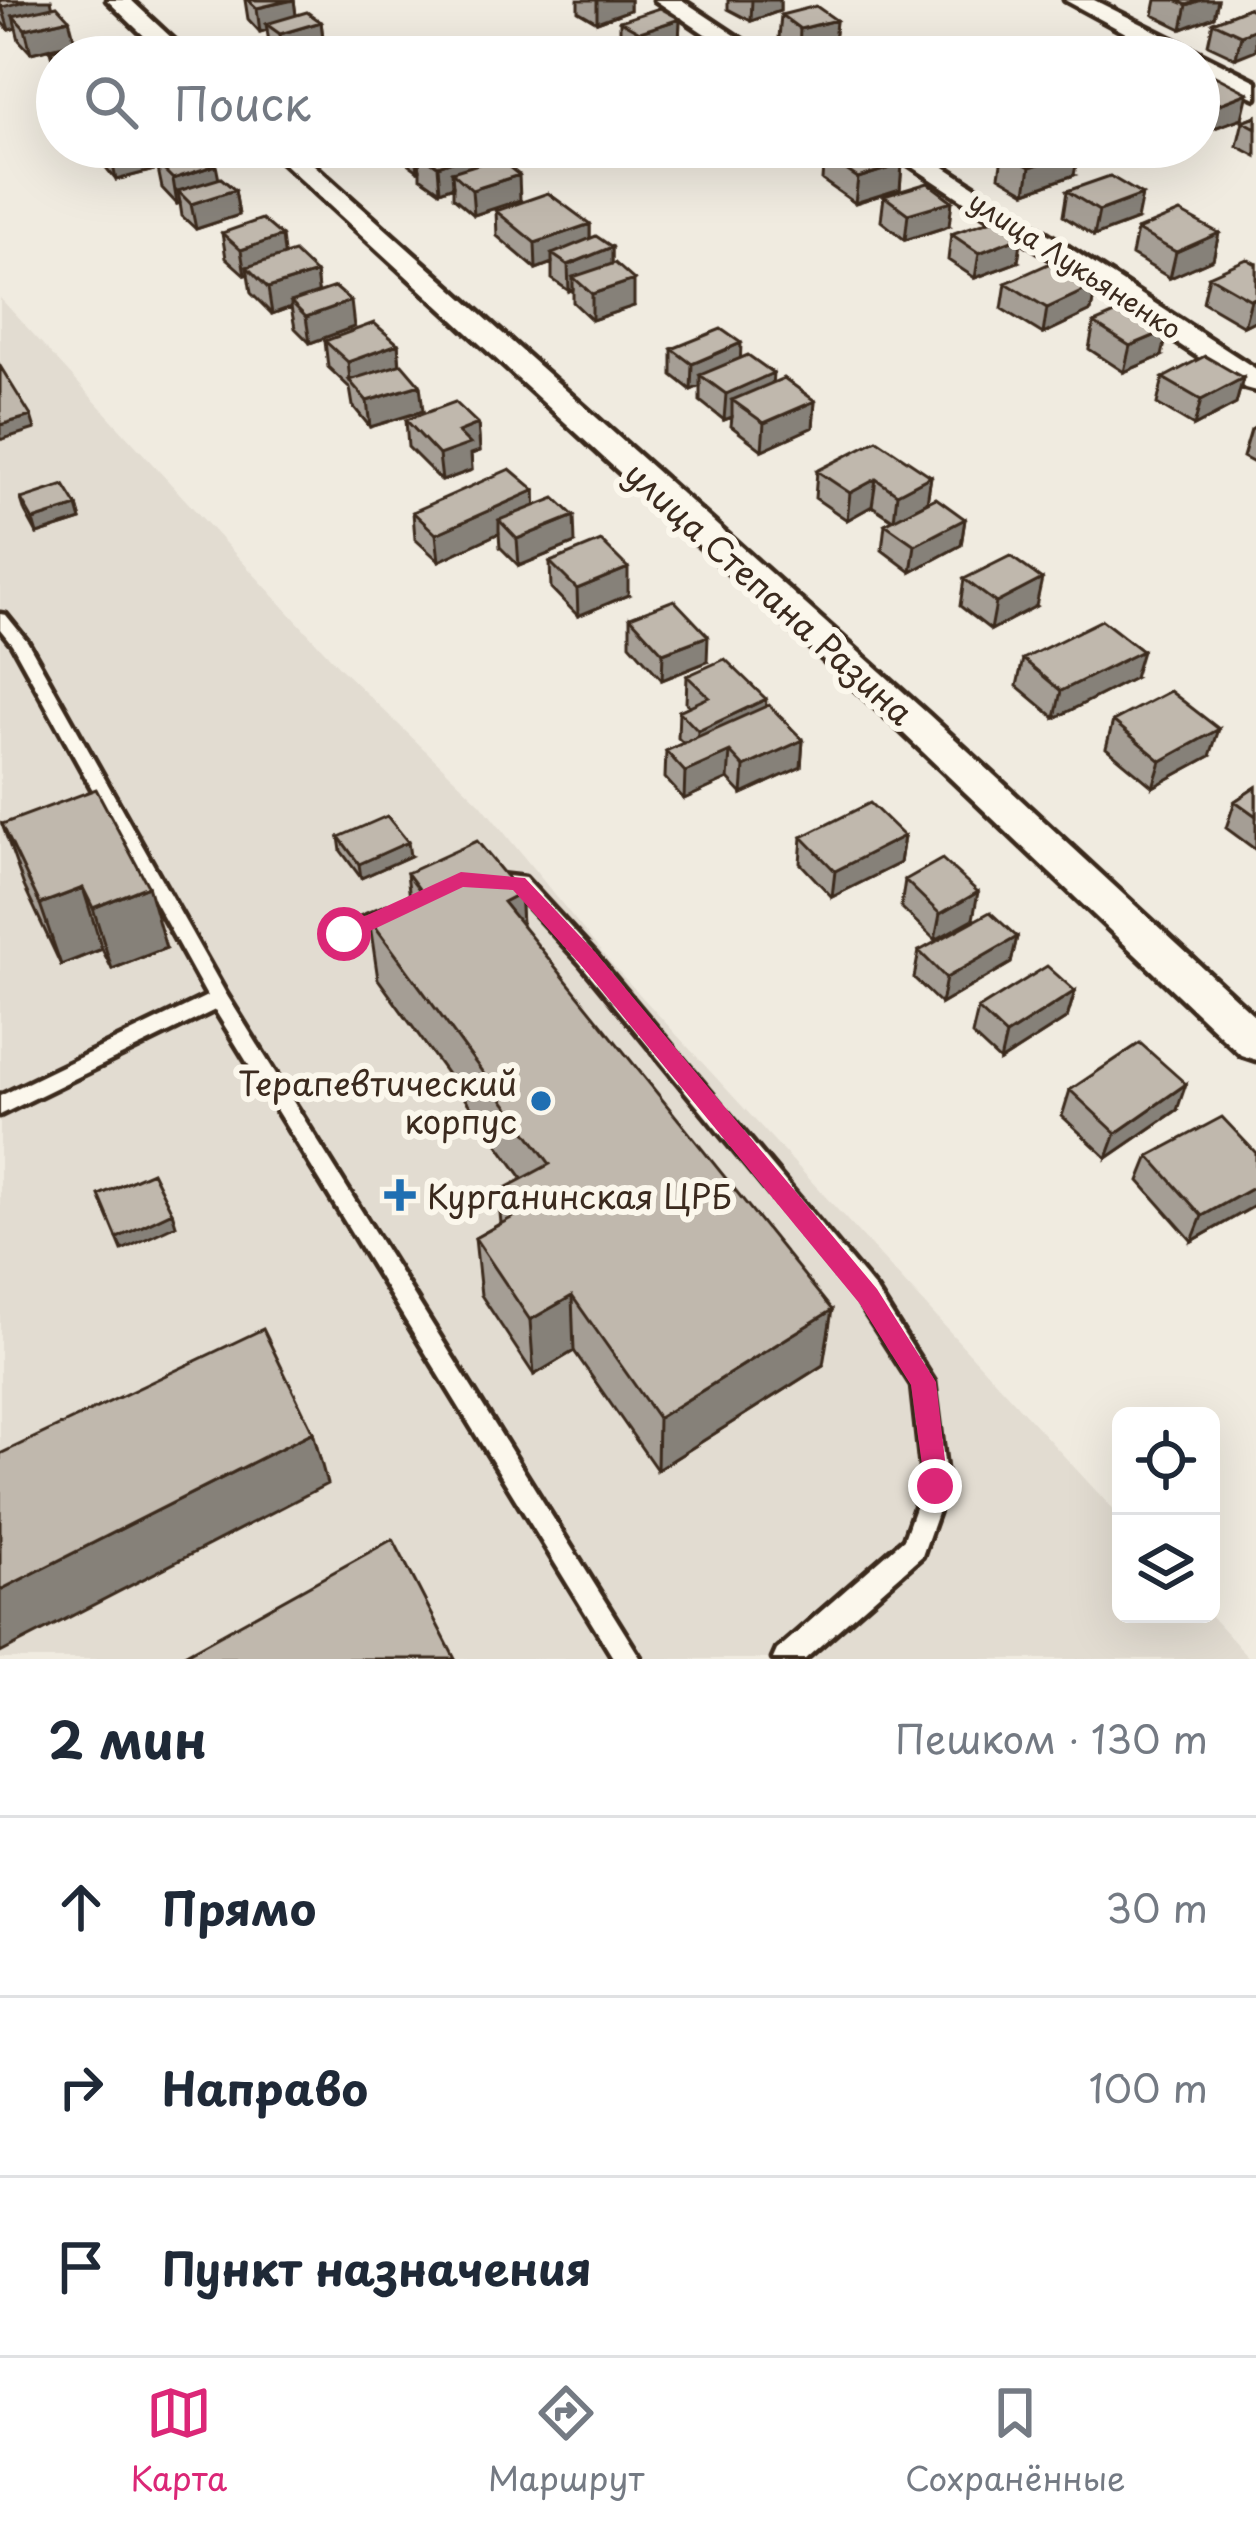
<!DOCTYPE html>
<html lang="ru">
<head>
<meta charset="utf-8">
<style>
  body { margin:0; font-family:"Playpen Sans",sans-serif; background:#f6f6f7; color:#1f2937 }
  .controls { position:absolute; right:36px; bottom:36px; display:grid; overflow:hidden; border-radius:18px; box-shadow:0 12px 48px #0002 }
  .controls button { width:108px; height:108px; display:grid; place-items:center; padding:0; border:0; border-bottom:3px solid #e0e1e3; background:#fff; color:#1f2937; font:60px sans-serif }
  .stop { position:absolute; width:36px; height:36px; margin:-27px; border:9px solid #db2777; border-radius:50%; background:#fff }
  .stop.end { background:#db2777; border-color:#fff; box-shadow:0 3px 12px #0008 }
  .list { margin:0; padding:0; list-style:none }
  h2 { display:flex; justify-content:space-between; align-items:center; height:156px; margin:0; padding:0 48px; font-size:51px }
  h2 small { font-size:39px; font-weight:400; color:#747a83 }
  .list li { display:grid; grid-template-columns:78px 1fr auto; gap:36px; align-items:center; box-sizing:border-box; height:180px; padding:0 48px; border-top:3px solid #e0e1e3 }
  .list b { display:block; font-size:45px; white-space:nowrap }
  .list em { font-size:39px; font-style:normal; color:#747a83 }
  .icon { flex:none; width:66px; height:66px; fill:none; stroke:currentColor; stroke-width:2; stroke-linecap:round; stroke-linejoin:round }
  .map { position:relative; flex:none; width:1256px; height:1659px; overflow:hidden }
  .search { position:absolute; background:#fff; box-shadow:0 12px 48px #0002; left:36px; right:36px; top:36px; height:132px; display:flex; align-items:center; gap:30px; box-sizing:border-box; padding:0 42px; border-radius:66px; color:#747a83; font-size:45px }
  .sheet { height:696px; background:#fff }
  nav { display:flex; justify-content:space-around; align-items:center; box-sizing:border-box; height:168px; border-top:3px solid #e0e1e3; background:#fff; font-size:33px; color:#747a83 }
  nav a { display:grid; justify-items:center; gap:6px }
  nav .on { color:#db2777 }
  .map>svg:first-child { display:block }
</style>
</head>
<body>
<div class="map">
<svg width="1256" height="1659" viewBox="0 0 1256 1659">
  <rect width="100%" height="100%" fill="#f0ebe0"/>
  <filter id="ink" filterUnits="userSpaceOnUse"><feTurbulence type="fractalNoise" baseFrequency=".00833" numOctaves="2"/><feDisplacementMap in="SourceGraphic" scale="24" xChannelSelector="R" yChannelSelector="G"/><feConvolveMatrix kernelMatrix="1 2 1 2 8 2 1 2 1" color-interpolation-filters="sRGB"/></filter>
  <g filter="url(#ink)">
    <path fill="#e2dcd1" d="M 0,298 L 340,668 L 480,803 L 607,959 L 1121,1518 L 1121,1614 L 1209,1614 L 1250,1659 L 0,1659 Z"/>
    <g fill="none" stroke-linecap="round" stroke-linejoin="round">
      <defs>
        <path id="service" d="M 0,614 L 6,615 L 27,641 L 226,994 L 641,1659 L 614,1659 L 215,1010 L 0,1115 L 0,1096 L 207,996 L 12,644 L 0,629 Z
          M 491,874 L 525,878 L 594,953 L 876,1290 L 934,1382 L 947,1485 L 922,1556 L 805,1659 L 773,1659 L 777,1650 L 904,1539 L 923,1485 L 912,1385 L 860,1304 L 580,963 L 513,890 L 484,886 L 482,881 L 484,876 Z
          M 387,907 L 394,909 L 396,914 L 394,919 L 351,939 L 337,939 L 335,934 L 337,929 Z"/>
        <path id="minor" d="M 107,0 L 131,0 L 192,57 L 166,57 Z
          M 655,0 L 682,0 L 768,57 L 739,57 Z
          M 1065,0 L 1094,0 L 1256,81 L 1256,98 L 1199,72 L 1199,57 L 1170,57 Z
          M 266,147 L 294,147 L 928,714 L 1256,1017 L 1256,1060 L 1241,1055 L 902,732 Z
          M 883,147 L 914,147 L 1256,369 L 1256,391 L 1245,388 Z"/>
      </defs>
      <use href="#service" stroke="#3b2a1e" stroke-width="9"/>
      <use href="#minor" stroke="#3b2a1e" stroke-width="9"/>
      <use href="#service" fill="#fbf7ec" fill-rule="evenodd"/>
      <use href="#minor" fill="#fbf7ec" fill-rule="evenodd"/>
    </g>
    <path fill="#a59e95" stroke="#3b2a1e" stroke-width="3" d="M 0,0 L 53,7 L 75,42 L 31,53 L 19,40 L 16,28 L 9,30 L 0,21 Z
      M 245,0 L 294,0 L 296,16 L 321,22 L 324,46 L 282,57 L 270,48 L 267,30 L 260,32 L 248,19 Z
      M 578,0 L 630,0 L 630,10 L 597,22 L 578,11 Z
      M 728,0 L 780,0 L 780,11 L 751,21 L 728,9 Z
      M 1156,0 L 1218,0 L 1214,17 L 1182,29 L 1153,15 Z
      M 1248,8 L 1236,58 L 1208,45 L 1213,22 Z
      M 781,15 L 836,20 L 834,44 L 799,52 L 779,38 Z
      M 680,19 L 679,43 L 728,51 L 727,57 L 660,57 L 660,49 L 640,56 L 620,44 L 620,21 Z
      M 50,51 L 98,55 L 98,57 L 57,57 L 57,76 Z
      M 1199,80 L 1242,118 L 1206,131 L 1199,127 Z
      M 1256,116 L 1256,156 L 1237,146 L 1243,121 Z
      M 100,147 L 174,147 L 176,158 L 219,179 L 235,190 L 239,215 L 196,229 L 182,216 L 180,203 L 177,204 L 162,188 L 158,169 L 116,180 L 104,165 Z
      M 398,147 L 488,147 L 476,151 L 478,164 L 520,200 L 474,215 L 453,197 L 453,186 L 440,191 L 420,177 L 420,170 L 418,171 L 399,157 Z
      M 768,147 L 835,147 L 794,163 Z
      M 949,147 L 996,147 L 965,157 Z
      M 1003,151 L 1074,175 L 1026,192 L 999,176 Z
      M 824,155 L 902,164 L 900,189 L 855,203 L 822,180 Z
      M 1067,191 L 1137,220 L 1094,236 L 1063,216 Z
      M 884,196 L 949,226 L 905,240 L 881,221 Z
      M 496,211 L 590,224 L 590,238 L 612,247 L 612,264 L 634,306 L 592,320 L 573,302 L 573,289 L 569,291 L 552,279 L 552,263 L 536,269 L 497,236 Z
      M 1137,230 L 1219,233 L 1213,259 L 1170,278 L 1132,255 Z
      M 222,233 L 285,255 L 316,273 L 318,293 L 354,327 L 310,343 L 295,328 L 291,307 L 272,314 L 251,293 L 248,274 L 245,275 L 226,258 Z
      M 951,234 L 1018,262 L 975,278 L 948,260 Z
      M 1256,264 L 1256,320 L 1244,326 L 1203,302 L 1209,276 Z
      M 1006,283 L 1096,285 L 1091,311 L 1043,334 L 1002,309 Z
      M 1094,323 L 1162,356 L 1124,372 L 1089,349 Z
      M 325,341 L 398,344 L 400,365 L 423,411 L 370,427 L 353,406 L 350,388 L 328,367 Z
      M 672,349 L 740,358 L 772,383 L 815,401 L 813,427 L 762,450 L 731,426 L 732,417 L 724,420 L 700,401 L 700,386 L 691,390 L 672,375 Z
      M 1163,378 L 1243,378 L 1236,404 L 1194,426 L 1157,404 Z
      M 406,420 L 478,424 L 480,451 L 471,454 L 472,470 L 442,481 L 408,447 Z
      M 1256,427 L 1256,464 L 1243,457 L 1251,430 Z
      M 817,471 L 931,476 L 927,502 L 965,519 L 961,545 L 911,572 L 882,550 L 885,524 L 893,520 L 872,506 L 847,520 L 815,498 Z
      M 535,490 L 535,506 L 575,543 L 519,566 L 500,547 L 499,533 L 439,561 L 415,539 L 413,512 Z
      M 21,499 L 77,506 L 81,520 L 37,534 L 25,512 Z
      M 550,562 L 628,595 L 578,616 L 551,588 Z
      M 964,579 L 1036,606 L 991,630 L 960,606 Z
      M 630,617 L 707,662 L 662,680 L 630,644 Z
      M 1023,659 L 1134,678 L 1055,718 L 1017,686 Z
      M 687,676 L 766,707 L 803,740 L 801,767 L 742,794 L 728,779 L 684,799 L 665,778 L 666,751 L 683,743 L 678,738 L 679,711 L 690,706 L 686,703 Z
      M 1113,721 L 1210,756 L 1153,787 L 1106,748 Z
      M 1256,787 L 1256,850 L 1226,828 L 1235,801 Z
      M 2,824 L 166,948 L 112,969 L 102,949 L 61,965 L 24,886 Z
      M 904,836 L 900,863 L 832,897 L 800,863 L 802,837 Z
      M 339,837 L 410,856 L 361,878 L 341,851 Z
      M 407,873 L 520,893 L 522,926 L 823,1365 L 657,1470 L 574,1351 L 534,1375 L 481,1295 L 475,1238 L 501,1223 L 498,1192 L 523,1179 L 378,979 L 369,918 L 410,899 Z
      M 905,880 L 973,919 L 935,940 L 901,907 Z
      M 1017,937 L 1011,963 L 941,1004 L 914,978 L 919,951 Z
      M 1075,991 L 1067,1018 L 1000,1061 L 972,1035 L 978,1009 Z
      M 1070,1090 L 1177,1110 L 1107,1158 L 1062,1116 Z
      M 1256,1153 L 1256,1205 L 1192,1241 L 1139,1181 L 1149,1156 Z"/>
    <path fill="#868179" stroke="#3b2a1e" stroke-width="3" d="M 0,0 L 51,0 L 55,18 L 13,16 L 16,28 L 9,30 Z
      M 294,0 L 297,23 L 266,24 L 267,30 L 260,32 L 257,8 Z
      M 597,0 L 630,0 L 630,10 L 597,22 Z
      M 752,0 L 780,0 L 780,11 L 751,21 Z
      M 1201,0 L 1218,0 L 1214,17 L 1182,29 L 1187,5 Z
      M 69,19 L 75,42 L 31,53 L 25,29 Z
      M 680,19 L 679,43 L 640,56 L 640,32 Z
      M 836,20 L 834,44 L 799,52 L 800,29 Z
      M 321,22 L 324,46 L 283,57 L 280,34 Z
      M 1256,29 L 1256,50 L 1236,58 L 1241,35 Z
      M 1248,93 L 1242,118 L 1206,131 L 1212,107 Z
      M 142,147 L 174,147 L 177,164 L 157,163 L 158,169 L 116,180 L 111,155 Z
      M 415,147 L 488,147 L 436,165 L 418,152 L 420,170 L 418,171 Z
      M 795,147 L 835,147 L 794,163 Z
      M 967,147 L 996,147 L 965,157 Z
      M 1079,150 L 1074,175 L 1026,192 L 1030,167 Z
      M 477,152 L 479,176 L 452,172 L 453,186 L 440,191 L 438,166 Z
      M 902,164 L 900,189 L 855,203 L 858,178 Z
      M 216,165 L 221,190 L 178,191 L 180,203 L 177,204 L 173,179 Z
      M 519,175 L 520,200 L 474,215 L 472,190 Z
      M 235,190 L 239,215 L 196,229 L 191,204 Z
      M 1142,195 L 1137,220 L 1094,236 L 1099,211 Z
      M 952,201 L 949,226 L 905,240 L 908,214 Z
      M 590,224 L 590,250 L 552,254 L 552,263 L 536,269 L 535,243 Z
      M 1219,233 L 1213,259 L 1170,278 L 1176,252 Z
      M 282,236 L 285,261 L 247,267 L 248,274 L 245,275 L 241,250 Z
      M 1022,236 L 1018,262 L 975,278 L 979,253 Z
      M 612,247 L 612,273 L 573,277 L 573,289 L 569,291 L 568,265 Z
      M 316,273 L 319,298 L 291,302 L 291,307 L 272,314 L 268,288 Z
      M 634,280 L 634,306 L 592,320 L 592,294 Z
      M 1096,285 L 1091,311 L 1043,334 L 1047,308 Z
      M 1256,297 L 1256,320 L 1244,326 L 1251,300 Z
      M 351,301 L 354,327 L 310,343 L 306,317 Z
      M 1168,330 L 1162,356 L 1124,372 L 1130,346 Z
      M 741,343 L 740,369 L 700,375 L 700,386 L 691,390 L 692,364 Z
      M 398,344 L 400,370 L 350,381 L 348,362 Z
      M 773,373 L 771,399 L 732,400 L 732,417 L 724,420 L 726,394 Z
      M 1243,378 L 1236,404 L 1194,426 L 1201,400 Z
      M 420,385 L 423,411 L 370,427 L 367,401 Z
      M 815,401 L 813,427 L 762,450 L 764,423 Z
      M 31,416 L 35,429 L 0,440 L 0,425 Z
      M 478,424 L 480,451 L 471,454 L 472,470 L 442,481 L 439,455 L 458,432 Z
      M 931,476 L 927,502 L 894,520 L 897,494 Z
      M 876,479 L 872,506 L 847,520 L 850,493 Z
      M 535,490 L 536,517 L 499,520 L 499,533 L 439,561 L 436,534 Z
      M 77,506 L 81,520 L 37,534 L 33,520 Z
      M 574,516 L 575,543 L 519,566 L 517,539 Z
      M 965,519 L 961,545 L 911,572 L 915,545 Z
      M 628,568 L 628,595 L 578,616 L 577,589 Z
      M 1042,579 L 1036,606 L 991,630 L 996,603 Z
      M 708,636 L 707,662 L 662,680 L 663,653 Z
      M 1142,651 L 1134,678 L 1055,718 L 1061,691 Z
      M 766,699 L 764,726 L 697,757 L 698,731 Z
      M 1219,729 L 1210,756 L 1153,787 L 1161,761 Z
      M 803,740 L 801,767 L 742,794 L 744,767 Z
      M 730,752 L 728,779 L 684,799 L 685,772 Z
      M 904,836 L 900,863 L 832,897 L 835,871 Z
      M 408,842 L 410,856 L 361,878 L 359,864 Z
      M 148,886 L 166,948 L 112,969 L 93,908 Z
      M 83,888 L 102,949 L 61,965 L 40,904 Z
      M 978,892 L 973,919 L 935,940 L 940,914 Z
      M 520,893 L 524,955 L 503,902 Z
      M 1017,937 L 1011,963 L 941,1004 L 946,978 Z
      M 1075,991 L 1067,1018 L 1000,1061 L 1006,1035 Z
      M 1186,1084 L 1177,1110 L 1107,1158 L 1116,1133 Z
      M 1256,1186 L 1256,1205 L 1192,1241 L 1202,1216 Z
      M 172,1212 L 176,1225 L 122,1250 L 117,1238 Z
      M 572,1296 L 574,1351 L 534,1375 L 530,1320 Z
      M 832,1310 L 823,1365 L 657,1470 L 658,1418 Z
      M 313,1432 L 327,1484 L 0,1653 L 0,1590 Z"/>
    <path fill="#c0b8ad" stroke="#3b2a1e" stroke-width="3" d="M 0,0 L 29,0 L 3,7 L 0,4 Z
      M 248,0 L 291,0 L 257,8 Z
      M 1175,0 L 1201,0 L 1187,5 Z
      M 57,6 L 69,19 L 25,29 L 13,16 Z
      M 816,6 L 836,20 L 800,29 L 781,15 Z
      M 660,8 L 680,19 L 640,32 L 620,21 Z
      M 1248,8 L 1256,12 L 1256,29 L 1241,35 L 1213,22 Z
      M 307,12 L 321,22 L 280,34 L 266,24 Z
      M 707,36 L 728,51 L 705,57 L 672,57 L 660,48 Z
      M 86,42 L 98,55 L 57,58 L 50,51 Z
      M 1151,42 L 1182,57 L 1112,57 Z
      M 334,49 L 341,55 L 334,57 L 300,57 Z
      M 358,50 L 368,57 L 335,57 Z
      M 1213,75 L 1248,93 L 1212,107 L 1199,100 L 1199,80 Z
      M 1256,116 L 1256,128 L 1243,121 Z
      M 104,147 L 142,147 L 111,155 Z
      M 433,147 L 470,147 L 477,152 L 438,166 L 418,152 Z
      M 850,147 L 877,147 L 902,164 L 858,178 L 824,155 Z
      M 1014,147 L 1074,147 L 1079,150 L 1030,167 L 1003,151 Z
      M 200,151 L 216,165 L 173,179 L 157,163 Z
      M 498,158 L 519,175 L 472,190 L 452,172 Z
      M 1110,176 L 1142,195 L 1099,211 L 1067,191 Z
      M 221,178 L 235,190 L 191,204 L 178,191 Z
      M 928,183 L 952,201 L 908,214 L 884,196 Z
      M 548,193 L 590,224 L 535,243 L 496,211 Z
      M 1180,212 L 1219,233 L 1176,252 L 1137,230 Z
      M 262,219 L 282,236 L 241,250 L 222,233 Z
      M 995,219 L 1022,236 L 979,253 L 951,234 Z
      M 596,236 L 612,247 L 568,265 L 552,254 Z
      M 294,252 L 316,273 L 268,288 L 247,267 Z
      M 1247,259 L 1256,264 L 1256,297 L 1251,300 L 1209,276 Z
      M 1055,261 L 1096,285 L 1047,308 L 1006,283 Z
      M 615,263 L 634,280 L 592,294 L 573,277 Z
      M 335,287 L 351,301 L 306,317 L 291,302 Z
      M 1131,307 L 1168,330 L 1130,346 L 1094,323 Z
      M 374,323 L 398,344 L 348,362 L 325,341 Z
      M 721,329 L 741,343 L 692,364 L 672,349 Z
      M 748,355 L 773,373 L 726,394 L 700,375 Z
      M 1205,356 L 1243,378 L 1201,400 L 1163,378 Z
      M 402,364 L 420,385 L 367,401 L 349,380 Z
      M 0,366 L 31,416 L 0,425 Z
      M 784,378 L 815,401 L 764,423 L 732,400 Z
      M 455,402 L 478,424 L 458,432 L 470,444 L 439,455 L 406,420 Z
      M 877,440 L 931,476 L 897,494 L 876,479 L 850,493 L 817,471 Z
      M 510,469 L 535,490 L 436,534 L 413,512 Z
      M 64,485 L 77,506 L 33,520 L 21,499 Z
      M 555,498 L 574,516 L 517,539 L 499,520 Z
      M 936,498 L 965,519 L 915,545 L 885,524 Z
      M 601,541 L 628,568 L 577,589 L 550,562 Z
      M 1010,556 L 1042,579 L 996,603 L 964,579 Z
      M 674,600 L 708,636 L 663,653 L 630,617 Z
      M 1102,620 L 1142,651 L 1061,691 L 1023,659 Z
      M 725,659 L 766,699 L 698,731 L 679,711 L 709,697 L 687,676 Z
      M 1170,691 L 1219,729 L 1161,761 L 1113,721 Z
      M 769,705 L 803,740 L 744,767 L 730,752 L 685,772 L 666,751 Z
      M 1256,787 L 1256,816 L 1235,801 Z
      M 96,789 L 148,886 L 93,908 L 83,888 L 40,904 L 2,824 Z
      M 870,803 L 904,836 L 835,871 L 802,837 Z
      M 387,816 L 408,842 L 359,864 L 339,837 Z
      M 477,841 L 520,893 L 503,902 L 832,1310 L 658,1418 L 572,1296 L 530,1320 L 475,1238 L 515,1216 L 498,1192 L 550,1164 L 369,918 L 422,893 L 407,873 Z
      M 942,859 L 978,892 L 940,914 L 905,880 Z
      M 990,912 L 1017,937 L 946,978 L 919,951 Z
      M 1047,966 L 1075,991 L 1006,1035 L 978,1009 Z
      M 1140,1043 L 1186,1084 L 1116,1133 L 1070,1090 Z
      M 1222,1117 L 1256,1153 L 1256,1186 L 1202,1216 L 1149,1156 Z
      M 152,1172 L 172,1212 L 117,1238 L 99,1195 Z
      M 263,1329 L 313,1432 L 0,1590 L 0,1454 Z
      M 393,1539 L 455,1659 L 177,1659 Z"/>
  </g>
  <path fill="#db2777" d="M 461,872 L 525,878 L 595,952 L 877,1289 L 936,1382 L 948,1486 L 944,1494 L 935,1498 L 926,1494 L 911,1385 L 860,1304 L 580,964 L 513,890 L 463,887 L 351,940 L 344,942 L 334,934 L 337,929 Z"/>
  <g fill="#1f6fb2" stroke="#fbf7ec" stroke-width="4.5">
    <circle cx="541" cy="1101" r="12"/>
    <path d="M394 1177h12v12h12v12h-12v12h-12v-12h-12v-12h12z"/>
  </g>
  <g text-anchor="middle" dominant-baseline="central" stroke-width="12" stroke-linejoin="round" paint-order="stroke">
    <g font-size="27" fill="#3b2a1e" stroke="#fbf7ec">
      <text transform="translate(1076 264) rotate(33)">улица Лукьяненко</text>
    </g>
    <g font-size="33" fill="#3b2a1e" stroke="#fbf7ec">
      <text transform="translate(770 592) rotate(42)">улица Степана Разина</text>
    </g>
    <g font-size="33" fill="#3b2a1e" stroke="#fbf7ec" text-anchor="end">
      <text x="517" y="1082">Терапевтический<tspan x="517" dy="38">корпус</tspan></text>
      <text x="427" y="1195" text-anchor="start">Курганинская ЦРБ</text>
    </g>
  </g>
</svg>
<div class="controls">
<button><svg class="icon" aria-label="locate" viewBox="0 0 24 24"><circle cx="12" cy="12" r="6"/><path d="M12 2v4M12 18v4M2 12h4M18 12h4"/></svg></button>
<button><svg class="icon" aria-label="layers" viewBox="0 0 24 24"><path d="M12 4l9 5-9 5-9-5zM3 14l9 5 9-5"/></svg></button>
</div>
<div class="stop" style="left:344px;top:934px"></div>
<div class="stop end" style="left:935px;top:1486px"></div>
<div class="search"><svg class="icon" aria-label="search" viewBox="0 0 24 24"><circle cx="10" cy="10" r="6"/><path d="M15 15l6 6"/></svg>Поиск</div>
</div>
<section class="sheet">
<h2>2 мин<small>Пешком · 130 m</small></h2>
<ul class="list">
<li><svg class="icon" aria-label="ahead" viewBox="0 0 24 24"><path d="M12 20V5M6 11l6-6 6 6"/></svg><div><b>Прямо</b></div><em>30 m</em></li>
<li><svg class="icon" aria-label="right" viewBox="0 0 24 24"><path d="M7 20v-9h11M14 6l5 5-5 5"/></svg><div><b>Направо</b></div><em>100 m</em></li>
<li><svg class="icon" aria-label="arrive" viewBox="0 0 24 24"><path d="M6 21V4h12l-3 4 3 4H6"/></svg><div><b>Пункт назначения</b></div></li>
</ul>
</section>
<nav>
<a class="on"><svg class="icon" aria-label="map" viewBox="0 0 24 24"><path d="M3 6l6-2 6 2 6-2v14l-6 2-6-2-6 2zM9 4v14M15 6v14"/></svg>Карта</a>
<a><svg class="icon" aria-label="directions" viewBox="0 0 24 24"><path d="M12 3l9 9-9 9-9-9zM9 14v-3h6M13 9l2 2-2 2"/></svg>Маршрут</a>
<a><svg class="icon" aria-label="saved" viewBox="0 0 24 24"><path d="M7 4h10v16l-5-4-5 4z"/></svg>Сохранённые</a>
</nav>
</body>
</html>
